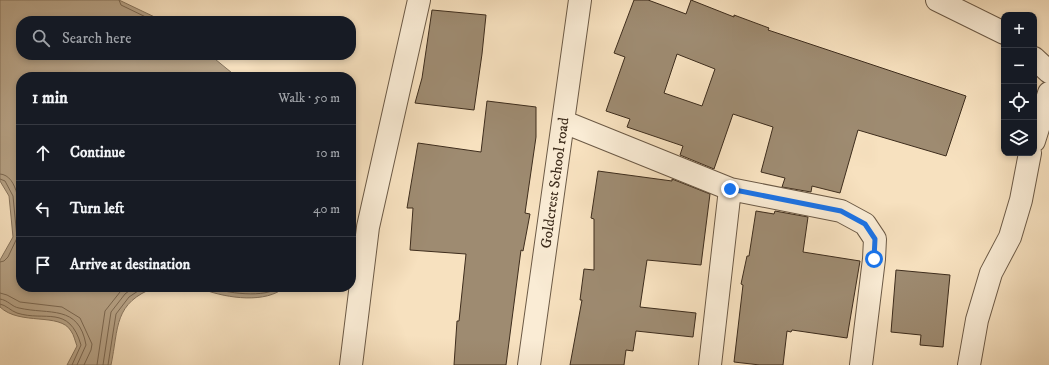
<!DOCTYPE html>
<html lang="en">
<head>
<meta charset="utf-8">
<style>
  body { margin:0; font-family:"IM FELL DW Pica",serif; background:#20242c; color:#f1f3f6 }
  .controls { position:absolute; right:12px; top:12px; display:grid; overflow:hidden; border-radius:8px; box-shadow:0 2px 6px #0003 }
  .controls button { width:36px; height:36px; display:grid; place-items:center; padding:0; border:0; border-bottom:1px solid #363941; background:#171b24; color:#f1f3f6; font:20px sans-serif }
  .stop { position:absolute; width:12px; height:12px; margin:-9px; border:3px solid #1a73e8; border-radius:50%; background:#fff }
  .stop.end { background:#1a73e8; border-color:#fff; box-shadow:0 1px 4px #0008 }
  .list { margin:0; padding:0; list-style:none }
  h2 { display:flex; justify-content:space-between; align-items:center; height:52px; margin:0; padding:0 16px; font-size:17px }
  h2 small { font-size:13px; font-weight:400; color:#9ea1a6 }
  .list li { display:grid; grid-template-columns:26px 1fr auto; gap:12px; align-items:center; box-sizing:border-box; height:56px; padding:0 16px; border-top:1px solid #363941 }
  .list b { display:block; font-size:15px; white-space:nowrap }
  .list em { font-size:13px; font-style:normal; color:#9ea1a6 }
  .icon { flex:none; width:22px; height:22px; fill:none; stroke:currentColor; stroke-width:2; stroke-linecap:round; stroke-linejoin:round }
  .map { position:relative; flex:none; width:1049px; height:365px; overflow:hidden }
  .search { position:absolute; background:#171b24; box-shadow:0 2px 6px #0003; left:16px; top:16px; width:340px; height:44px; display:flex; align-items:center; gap:10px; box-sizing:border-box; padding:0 14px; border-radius:16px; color:#9ea1a6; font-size:15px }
  .panel { position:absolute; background:#171b24; box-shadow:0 2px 6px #0003; left:16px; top:72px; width:340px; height:220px; border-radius:16px }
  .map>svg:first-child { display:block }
</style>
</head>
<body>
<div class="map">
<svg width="1049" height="365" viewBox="0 0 1049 365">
  <rect width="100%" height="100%" fill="#f7e1bf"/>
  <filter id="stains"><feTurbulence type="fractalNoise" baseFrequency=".005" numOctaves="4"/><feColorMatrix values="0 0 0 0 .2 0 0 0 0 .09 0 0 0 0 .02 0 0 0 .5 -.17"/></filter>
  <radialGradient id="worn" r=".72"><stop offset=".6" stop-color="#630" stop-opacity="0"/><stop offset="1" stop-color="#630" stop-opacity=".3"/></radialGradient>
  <path fill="#b8a488" stroke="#87745d" d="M 0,0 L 119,0 L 163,21 L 21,21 L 21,55 L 210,55 L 237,77 L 21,77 L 21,287 L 156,287 C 113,303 119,327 111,365 L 67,365 L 77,346 C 75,341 74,335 71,331 C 60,312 20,326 0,307 L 0,260 L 13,237 L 9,196 L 0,181 Z
    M 203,287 L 285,287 C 266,304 227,298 205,290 Z"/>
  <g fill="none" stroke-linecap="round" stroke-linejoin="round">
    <path stroke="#7b6852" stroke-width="1" d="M 119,0 L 121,5 L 154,21
      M 0,174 C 19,175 20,211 21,225
      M 0,179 L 5,181 L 13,196 L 17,238 L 8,257 L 4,261 L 0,262
      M 209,287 C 225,293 266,299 279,287
      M 0,293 L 7,295 L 20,302 L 62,307 L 80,318 L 92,344 L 91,350 L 84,365
      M 0,299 C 8,300 12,307 19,308 C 49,315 79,304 86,345 L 77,365
      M 0,304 C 6,305 11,311 17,313 C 45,322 69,304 81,345 L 72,365
      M 97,365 L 105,311 L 124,287
      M 103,365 L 111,312 L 125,294 L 134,287
      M 108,365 L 116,314 L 129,297 L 144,287"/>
  </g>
  <path fill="#9e8b71" stroke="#3e2d1d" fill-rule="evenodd" d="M 634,0 L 648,0 L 686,14 L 691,0 L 734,17 L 734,15 L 769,28 L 768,30 L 966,96 L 946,156 L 858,130 L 840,193 L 812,186 L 811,192 L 782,187 L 785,178 L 761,172 L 773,127 L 733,114 L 714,169 L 680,155 L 683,146 L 627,127 L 630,119 L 606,111 L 625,57 L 614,53 ZM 677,54 L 715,69 L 702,106 L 664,93 Z
    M 432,10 L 486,15 L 482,54 L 474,110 L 415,103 L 422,78 Z
    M 487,101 L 536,107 L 536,137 L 525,213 L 530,214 L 523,251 L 521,250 L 506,365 L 454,365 L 457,321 L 459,321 L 466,254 L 410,250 L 413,208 L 407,208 L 418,143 L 481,152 Z
    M 598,171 L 672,181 L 672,179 L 710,194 L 701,265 L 647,260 L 640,307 L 696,313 L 693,337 L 636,331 L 633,351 L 626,350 L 624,365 L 570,365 L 582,300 L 580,300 L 584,269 L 594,270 L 594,219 L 591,218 Z
    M 756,211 L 774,214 L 775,211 L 808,217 L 803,252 L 860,261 L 847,338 L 792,330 L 791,332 L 787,331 L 783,365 L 760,365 L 734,362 L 743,285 L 741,284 L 747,256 L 749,256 Z
    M 896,270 L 950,275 L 943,347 L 920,345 L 921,335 L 891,332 Z"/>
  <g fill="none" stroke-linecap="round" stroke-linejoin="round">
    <defs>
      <path id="minor" d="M 937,0 L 1004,33
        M 1034,58 L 1049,72
        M 564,122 L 730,189 L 841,211 L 865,224 L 875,239 L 874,259 L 861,365
        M 1034,141 L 1049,93
        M 351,365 L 368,227 L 419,0
        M 529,365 L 580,0
        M 710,365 L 730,189
        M 969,365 L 977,320 L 991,273 L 1010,237 L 1021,200 L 1030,153"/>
    </defs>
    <use href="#minor" stroke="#6c5a46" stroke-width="24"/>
    <use href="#minor" stroke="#faecd5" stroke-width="22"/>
  </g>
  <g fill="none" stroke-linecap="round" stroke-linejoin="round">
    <path stroke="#1a73e8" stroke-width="5" d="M 730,189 L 841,211 L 865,224 L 875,239 L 874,259"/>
  </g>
  <g text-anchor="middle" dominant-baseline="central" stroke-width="3" stroke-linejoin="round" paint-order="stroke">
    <g font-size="15" fill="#3e2d1d" stroke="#faecd5">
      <text transform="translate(555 183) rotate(-82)">Goldcrest School road</text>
    </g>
  </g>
  <rect width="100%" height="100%" filter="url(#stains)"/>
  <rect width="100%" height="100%" fill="url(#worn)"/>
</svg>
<div class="controls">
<button>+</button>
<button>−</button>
<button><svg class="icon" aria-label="locate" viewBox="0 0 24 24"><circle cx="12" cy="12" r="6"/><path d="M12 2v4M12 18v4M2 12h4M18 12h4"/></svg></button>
<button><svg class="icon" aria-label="layers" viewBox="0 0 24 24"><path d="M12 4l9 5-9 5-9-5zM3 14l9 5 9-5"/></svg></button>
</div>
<div class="stop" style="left:874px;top:259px"></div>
<div class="stop end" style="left:730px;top:189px"></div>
<div class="search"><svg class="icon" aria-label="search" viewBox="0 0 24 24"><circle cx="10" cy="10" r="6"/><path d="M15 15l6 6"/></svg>Search here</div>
<section class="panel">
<h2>1 min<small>Walk · 50 m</small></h2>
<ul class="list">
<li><svg class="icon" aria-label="ahead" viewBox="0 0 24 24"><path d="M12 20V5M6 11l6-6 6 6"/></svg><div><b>Continue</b></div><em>10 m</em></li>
<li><svg class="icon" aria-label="left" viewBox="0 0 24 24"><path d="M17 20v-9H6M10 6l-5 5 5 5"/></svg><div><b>Turn left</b></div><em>40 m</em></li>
<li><svg class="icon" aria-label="arrive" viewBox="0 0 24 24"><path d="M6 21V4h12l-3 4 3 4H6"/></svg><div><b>Arrive at destination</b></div></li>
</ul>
</section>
</div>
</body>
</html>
